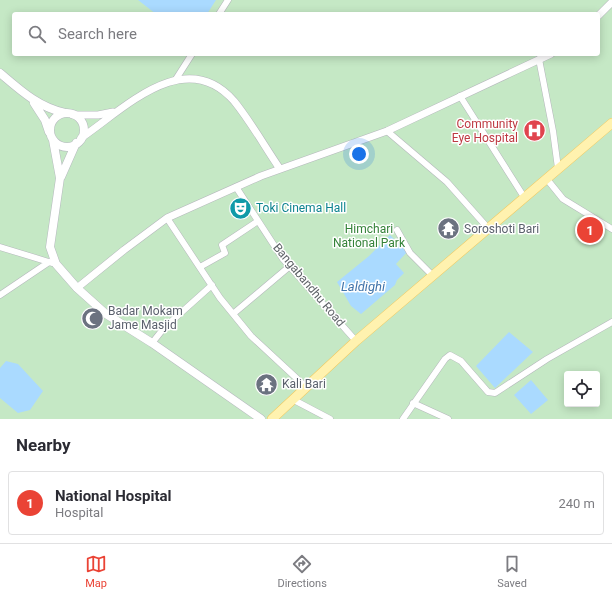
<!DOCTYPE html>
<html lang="en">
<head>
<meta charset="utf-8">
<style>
  body { margin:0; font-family:Roboto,sans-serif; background:#f7f7f7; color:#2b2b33 }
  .controls { position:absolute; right:12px; bottom:12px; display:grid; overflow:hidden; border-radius:4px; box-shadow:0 2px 10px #0003 }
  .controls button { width:36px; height:36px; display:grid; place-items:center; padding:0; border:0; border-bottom:1px solid #e1e1e2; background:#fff; color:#2b2b33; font:20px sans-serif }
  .you { position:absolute; left:359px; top:154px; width:14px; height:14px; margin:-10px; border:3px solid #fff; border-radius:50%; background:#1a73e8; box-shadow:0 0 0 6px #1a73e833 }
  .badge { display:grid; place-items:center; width:26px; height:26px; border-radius:50%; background:#ea4335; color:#fff; font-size:13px; font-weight:700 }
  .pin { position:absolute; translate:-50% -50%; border:2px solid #fff; box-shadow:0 1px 4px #0006 }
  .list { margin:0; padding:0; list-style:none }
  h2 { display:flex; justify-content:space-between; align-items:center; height:52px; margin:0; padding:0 16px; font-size:17px }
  h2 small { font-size:13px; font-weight:400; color:#7c7c81 }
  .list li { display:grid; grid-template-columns:26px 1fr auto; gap:12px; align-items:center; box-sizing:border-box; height:64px; margin:0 8px 8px; padding:0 8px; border:1px solid #e1e1e2; border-radius:4px }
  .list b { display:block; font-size:15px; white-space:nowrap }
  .list p { margin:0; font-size:13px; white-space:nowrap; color:#7c7c81 }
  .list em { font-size:13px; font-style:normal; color:#7c7c81 }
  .icon { flex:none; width:22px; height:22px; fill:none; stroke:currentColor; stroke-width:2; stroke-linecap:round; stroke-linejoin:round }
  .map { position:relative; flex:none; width:612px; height:419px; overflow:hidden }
  .search { position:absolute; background:#fff; box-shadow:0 2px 10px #0003; left:12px; right:12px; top:12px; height:44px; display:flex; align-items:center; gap:10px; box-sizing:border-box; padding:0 14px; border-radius:4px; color:#7c7c81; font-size:15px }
  .sheet { height:124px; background:#fff }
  nav { display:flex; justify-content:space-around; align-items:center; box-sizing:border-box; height:56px; border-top:1px solid #e1e1e2; background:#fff; font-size:11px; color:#7c7c81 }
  nav a { display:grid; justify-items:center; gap:2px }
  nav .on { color:#ea4335 }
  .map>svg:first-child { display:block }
</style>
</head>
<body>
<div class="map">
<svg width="612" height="419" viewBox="0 0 612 419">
  <rect width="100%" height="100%" fill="#f1efe8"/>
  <path fill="#c5e8c5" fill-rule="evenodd" d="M 0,0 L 612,0 L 612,419 L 0,419 ZM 14,14 L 598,14 L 598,54 L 14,54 ZM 567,374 L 597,374 L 597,404 L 567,404 Z"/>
  <path fill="#aadaff" d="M 138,0 L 216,0 L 207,14 L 156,14 Z
    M 390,235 L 407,252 L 396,264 L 404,273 L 397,280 L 395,285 L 361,314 L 351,306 L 337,282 L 369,256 Z
    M 509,332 L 533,352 L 495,388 L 476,366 Z
    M 6,361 L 18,364 L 43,391 L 30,410 L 18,413 L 0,398 L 0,368 Z
    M 531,380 L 548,400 L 531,414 L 514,395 Z"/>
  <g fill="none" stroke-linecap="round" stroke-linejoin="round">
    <defs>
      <path id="minor" d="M 219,14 L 228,0
        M 539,59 L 553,131 L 558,168
        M 176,79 L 192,54
        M 460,96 L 524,197
        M 387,131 L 447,182 L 487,227
        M 546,178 L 563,199 L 612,229
        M 236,187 L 283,259 L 356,341
        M 167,218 L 220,298 L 251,336 L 305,386
        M 397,230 L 410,253 L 432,275
        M 0,247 L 52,263
        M 200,267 L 225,253 L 222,245 L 258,221
        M 0,295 L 49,262
        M 233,314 L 290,266
        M 152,343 L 164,328 L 212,285
        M 292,399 L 330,419
        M 413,403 L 448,419
        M 403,419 L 445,359 L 450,355 L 461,361 L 488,392 L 495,393 L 547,359 L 612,322"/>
      <path id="tertiary" d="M 598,16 L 612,2
        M 73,115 L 98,115 L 113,112
        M 81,138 C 124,109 185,45 234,101 C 251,122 265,147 280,169
        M 77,288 L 124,250 L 167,218 L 261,176 L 387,131 L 551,54"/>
      <path id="secondary" d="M 0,73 C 20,90 38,107 65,113
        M 34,103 L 45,120 L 49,132
        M50 130a17 17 0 1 1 34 0a17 17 0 1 1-34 0Z
        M 53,140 L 60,178 L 50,247 L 56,264 L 77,288 L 106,314 L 152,343 L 261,419
        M 61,177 L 76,143"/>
      <path id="primary" d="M 272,419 L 356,341 L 612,123"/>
    </defs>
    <use href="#minor" stroke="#b5b8bc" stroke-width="7"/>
    <use href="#tertiary" stroke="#b5b8bc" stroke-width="8"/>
    <use href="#secondary" stroke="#b6babf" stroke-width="9"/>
    <use href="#primary" stroke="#f2c960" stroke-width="10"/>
    <use href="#minor" stroke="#fff" stroke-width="6"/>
    <use href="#tertiary" stroke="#fff" stroke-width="7"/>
    <use href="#secondary" stroke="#fff" stroke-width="8"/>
    <use href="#primary" stroke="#fff2af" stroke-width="9"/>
  </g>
  <defs>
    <symbol id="hospital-disc" viewBox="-11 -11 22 22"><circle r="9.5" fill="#e0444e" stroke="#fff"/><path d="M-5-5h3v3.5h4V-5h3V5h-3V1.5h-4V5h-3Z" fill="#fff"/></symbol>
    <symbol id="theatre-disc" viewBox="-11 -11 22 22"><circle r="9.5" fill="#0f9aa8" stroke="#fff"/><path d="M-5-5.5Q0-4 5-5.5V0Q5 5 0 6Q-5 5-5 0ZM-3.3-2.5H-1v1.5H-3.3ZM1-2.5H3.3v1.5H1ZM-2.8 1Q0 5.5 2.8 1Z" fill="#fff"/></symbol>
    <symbol id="temple-disc" viewBox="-11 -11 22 22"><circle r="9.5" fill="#6b7280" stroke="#fff"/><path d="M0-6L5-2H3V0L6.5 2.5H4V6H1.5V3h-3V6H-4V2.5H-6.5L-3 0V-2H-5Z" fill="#fff"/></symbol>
    <symbol id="mosque-disc" viewBox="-11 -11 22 22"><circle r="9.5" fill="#6b7280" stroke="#fff"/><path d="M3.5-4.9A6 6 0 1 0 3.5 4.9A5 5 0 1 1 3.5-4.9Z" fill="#fff"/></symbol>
  </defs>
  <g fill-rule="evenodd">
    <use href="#hospital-disc" x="522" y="118" width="25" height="25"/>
    <use href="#theatre-disc" x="228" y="196" width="25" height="25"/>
    <use href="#temple-disc" x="436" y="216" width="25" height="25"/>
    <use href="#mosque-disc" x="80" y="306" width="25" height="25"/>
    <use href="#temple-disc" x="254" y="372" width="25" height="25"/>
  </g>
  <g text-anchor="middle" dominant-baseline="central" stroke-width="3" stroke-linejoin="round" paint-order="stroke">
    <g font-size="12" fill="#be3a42" stroke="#fff" text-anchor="end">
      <text x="518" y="124">Community<tspan x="518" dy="14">Eye Hospital</tspan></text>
    </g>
    <g font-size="12" fill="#0d838f" stroke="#fff" text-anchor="start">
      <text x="256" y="208">Toki Cinema Hall</text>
    </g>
    <g font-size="12" fill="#348238" stroke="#fff">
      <text x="369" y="229">Himchari<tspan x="369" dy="14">National Park</tspan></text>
    </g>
    <g font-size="12" fill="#5b616d" stroke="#fff" text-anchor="start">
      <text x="464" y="229">Soroshoti Bari</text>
      <text x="108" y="311">Badar Mokam<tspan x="108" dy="14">Jame Masjid</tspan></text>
      <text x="282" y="384">Kali Bari</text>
    </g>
    <g font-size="12" fill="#5f6368" stroke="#fff">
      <text transform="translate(309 285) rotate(50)">Bangabandhu Road</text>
    </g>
    <g font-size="13" font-style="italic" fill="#4174aa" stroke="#fff">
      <text x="363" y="286">Laldighi</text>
    </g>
  </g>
</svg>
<div class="controls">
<button><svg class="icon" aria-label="locate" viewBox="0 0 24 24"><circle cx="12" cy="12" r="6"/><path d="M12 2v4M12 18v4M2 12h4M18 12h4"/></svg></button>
</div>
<div class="you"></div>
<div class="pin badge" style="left:590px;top:230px">1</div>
<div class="search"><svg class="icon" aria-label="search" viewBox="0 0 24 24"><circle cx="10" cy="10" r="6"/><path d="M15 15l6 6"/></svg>Search here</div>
</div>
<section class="sheet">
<h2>Nearby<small></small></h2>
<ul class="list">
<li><span class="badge">1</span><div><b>National Hospital</b><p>Hospital</p></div><em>240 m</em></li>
</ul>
</section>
<nav>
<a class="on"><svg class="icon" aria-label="map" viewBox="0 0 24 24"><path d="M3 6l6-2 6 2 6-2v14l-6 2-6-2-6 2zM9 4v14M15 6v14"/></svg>Map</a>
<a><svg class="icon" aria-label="directions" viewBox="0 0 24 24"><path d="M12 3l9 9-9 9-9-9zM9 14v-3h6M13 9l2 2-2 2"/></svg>Directions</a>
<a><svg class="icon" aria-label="saved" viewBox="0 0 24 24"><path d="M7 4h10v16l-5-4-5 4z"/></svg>Saved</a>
</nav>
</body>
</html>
